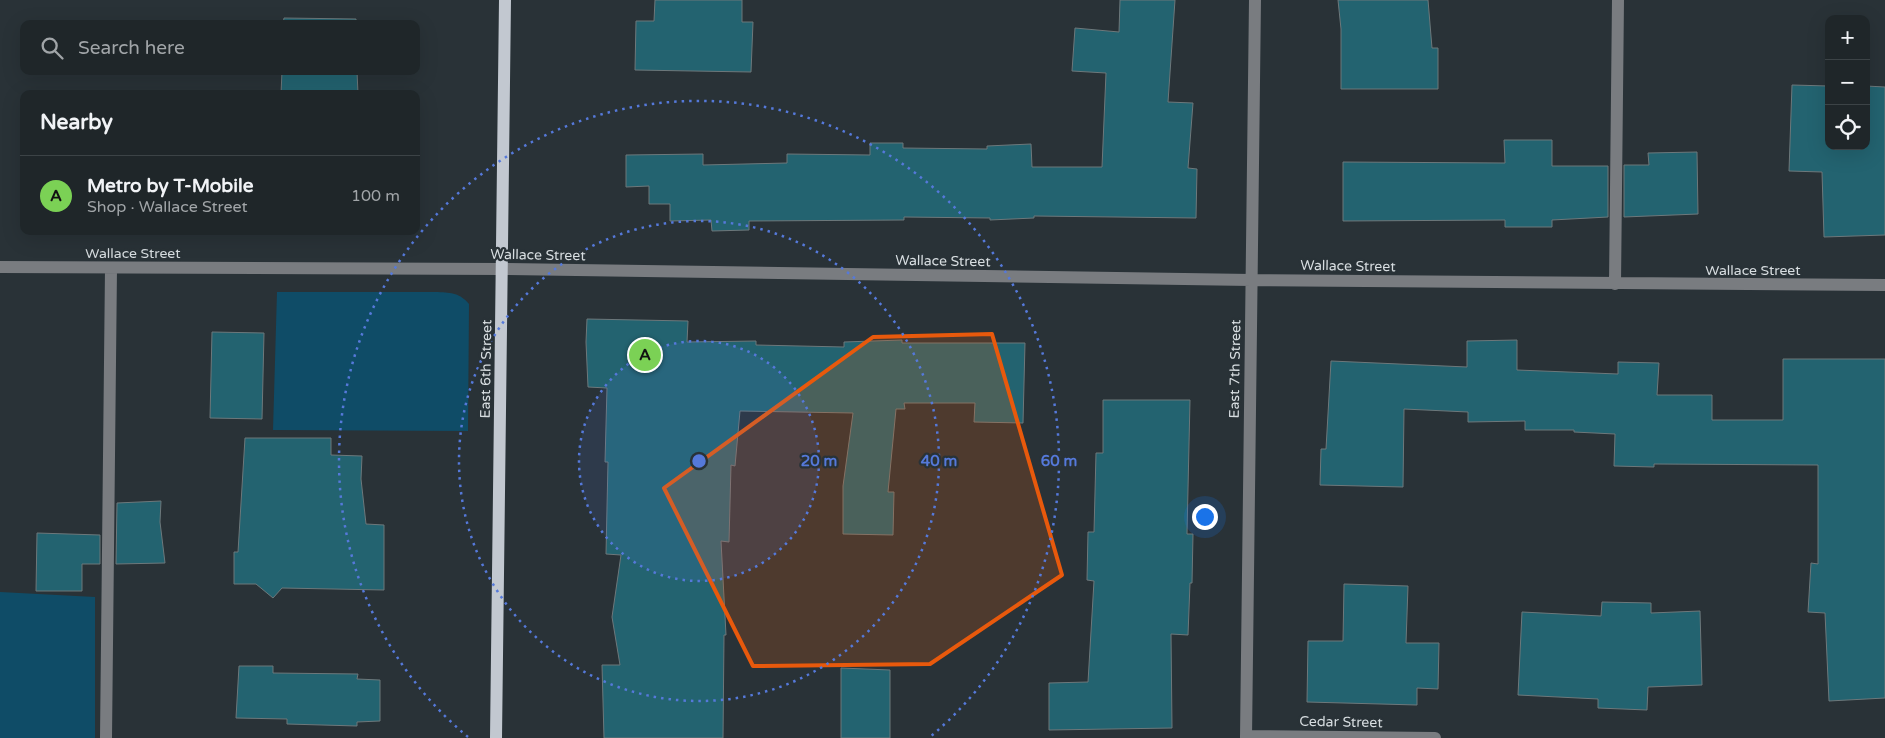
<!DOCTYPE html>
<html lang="en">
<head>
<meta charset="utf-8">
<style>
  body { margin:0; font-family:"Varela Round",sans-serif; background:#272e31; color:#f1f3f6 }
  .controls { position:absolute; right:15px; top:15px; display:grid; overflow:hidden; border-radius:10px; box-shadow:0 5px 20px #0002 }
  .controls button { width:45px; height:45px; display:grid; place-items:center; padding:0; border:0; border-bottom:1px solid #3c4346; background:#1f2629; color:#f1f3f6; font:25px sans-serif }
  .you { position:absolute; left:1204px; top:516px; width:18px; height:18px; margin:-12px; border:4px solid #fff; border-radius:50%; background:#1a73e8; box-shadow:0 0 0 8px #1a73e833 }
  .badge { display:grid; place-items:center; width:32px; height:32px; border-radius:50%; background:#7bd155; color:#111; font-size:16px; font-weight:700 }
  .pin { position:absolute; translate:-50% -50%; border:2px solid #fff; box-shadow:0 1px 5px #0006 }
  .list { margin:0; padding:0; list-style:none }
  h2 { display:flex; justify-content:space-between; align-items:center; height:65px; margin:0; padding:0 20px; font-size:21px }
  h2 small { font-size:16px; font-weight:400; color:#a1a5a8 }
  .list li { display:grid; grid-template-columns:32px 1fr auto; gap:15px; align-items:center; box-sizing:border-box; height:80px; padding:0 20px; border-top:1px solid #3c4346 }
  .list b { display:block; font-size:19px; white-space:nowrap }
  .list p { margin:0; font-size:16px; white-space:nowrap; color:#a1a5a8 }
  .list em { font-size:16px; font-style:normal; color:#a1a5a8 }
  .icon { flex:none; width:28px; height:28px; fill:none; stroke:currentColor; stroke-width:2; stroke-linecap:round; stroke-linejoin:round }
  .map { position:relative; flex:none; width:1885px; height:738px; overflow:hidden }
  .search { position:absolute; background:#1f2629; box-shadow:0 5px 20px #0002; left:20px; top:20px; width:400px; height:55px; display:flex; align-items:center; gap:12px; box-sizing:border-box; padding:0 18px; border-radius:10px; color:#a1a5a8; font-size:19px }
  .panel { position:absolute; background:#1f2629; box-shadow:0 5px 20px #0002; left:20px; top:90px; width:400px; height:145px; border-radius:10px }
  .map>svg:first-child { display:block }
</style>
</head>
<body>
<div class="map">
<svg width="1885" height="738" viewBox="0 0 1885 738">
  <rect width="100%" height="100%" fill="#293237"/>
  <path fill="#0f4c67" d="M 277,292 L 438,292 C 452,293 460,293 469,304 L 468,431 L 273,430 Z
    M 0,592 L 95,597 L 95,738 L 0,738 Z"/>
  <path fill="#236370" stroke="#6d787b" d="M 655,0 L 742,0 L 742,22 L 753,22 L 751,72 L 635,70 L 636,21 L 654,21 Z
    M 1120,0 L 1175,0 L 1168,102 L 1193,103 L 1188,168 L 1197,169 L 1196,218 L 1034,216 L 1034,218 L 990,220 L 990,218 L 904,217 L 904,220 L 749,221 L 749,230 L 712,231 L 711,220 L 670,221 L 670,204 L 649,204 L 649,186 L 626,187 L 626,155 L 703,154 L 703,165 L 787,163 L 787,154 L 870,155 L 870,143 L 903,143 L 903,148 L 987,149 L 987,146 L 1031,144 L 1032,167 L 1102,167 L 1106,73 L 1072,71 L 1075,28 L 1119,32 Z
    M 1338,0 L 1428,0 L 1432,48 L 1438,48 L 1438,89 L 1341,89 L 1341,29 Z
    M 284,18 L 356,19 L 356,24 L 283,24 Z
    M 282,71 L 357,71 L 358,94 L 281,94 Z
    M 1792,85 L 1829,86 L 1829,146 L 1866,146 L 1866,86 L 1885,87 L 1885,235 L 1824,237 L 1822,172 L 1789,171 Z
    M 1504,140 L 1552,140 L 1552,166 L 1608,166 L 1608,217 L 1552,220 L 1552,227 L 1505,227 L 1505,220 L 1343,221 L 1343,162 L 1505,163 Z
    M 1697,152 L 1698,214 L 1624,217 L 1624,165 L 1649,165 L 1648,153 Z
    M 587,319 L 688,321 L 687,342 L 756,341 L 756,345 L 844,347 L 844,342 L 902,340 L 902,343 L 1025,343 L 1023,423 L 974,422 L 975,403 L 904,403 L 905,409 L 896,409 L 888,492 L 894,492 L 893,535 L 843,534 L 843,486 L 853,413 L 740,411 L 735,466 L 731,465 L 729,542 L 721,541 L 726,635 L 724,635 L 723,738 L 604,738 L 602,665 L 620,665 L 612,617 L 621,555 L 606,554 L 608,462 L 605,462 L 607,388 L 588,387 L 586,342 Z
    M 212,332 L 264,333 L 262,419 L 210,418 Z
    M 1517,340 L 1517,370 L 1618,374 L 1618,362 L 1659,363 L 1657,395 L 1712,395 L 1712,420 L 1783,420 L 1783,359 L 1885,359 L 1885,698 L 1829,701 L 1825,613 L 1808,612 L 1811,563 L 1818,564 L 1818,465 L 1654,464 L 1654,467 L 1614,466 L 1615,434 L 1574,432 L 1574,430 L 1525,430 L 1525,421 L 1468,422 L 1468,412 L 1404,409 L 1403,487 L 1320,485 L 1321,449 L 1326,449 L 1331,361 L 1467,367 L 1467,341 Z
    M 1103,400 L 1190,400 L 1187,534 L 1193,534 L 1192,583 L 1190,583 L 1188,635 L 1171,634 L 1172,728 L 1049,730 L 1049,683 L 1088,682 L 1094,581 L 1087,580 L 1088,532 L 1094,532 L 1096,453 L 1103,453 Z
    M 245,438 L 331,438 L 331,455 L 362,456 L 361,479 L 366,524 L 384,525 L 384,590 L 282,588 L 273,598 L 256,584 L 234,584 L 234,552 L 238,552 Z
    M 161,501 L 160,522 L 165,563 L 116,564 L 117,503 Z
    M 37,533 L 100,535 L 100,564 L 82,564 L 82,591 L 36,591 Z
    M 1344,584 L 1408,586 L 1406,643 L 1439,643 L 1438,689 L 1417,688 L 1417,705 L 1307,702 L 1308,641 L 1343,641 Z
    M 1602,602 L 1651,603 L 1651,613 L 1700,611 L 1702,685 L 1648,687 L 1647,710 L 1598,708 L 1598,699 L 1518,695 L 1522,612 L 1601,616 Z
    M 239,666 L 273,666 L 273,673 L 358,674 L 357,679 L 380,680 L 380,721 L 357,722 L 357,726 L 287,724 L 287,719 L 236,718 Z
    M 841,668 L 890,670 L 890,738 L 841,738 Z"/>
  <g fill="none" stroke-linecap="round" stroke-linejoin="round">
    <path stroke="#797c80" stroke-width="12" d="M 0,267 L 502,269 L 1251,280 L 1885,285
      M 1615,284 L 1618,0
      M 1246,736 L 1435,738
      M 106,738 L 111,268
      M 1246,738 L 1255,0"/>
    <path stroke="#c2c8d0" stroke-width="12" d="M 496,738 L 505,0"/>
  </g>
  <path fill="#e8590c" fill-opacity="0.2" stroke="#e8590c" stroke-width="4" stroke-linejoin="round" d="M 992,334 L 1062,575 L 930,664 L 753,666 L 664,488 L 873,337 Z"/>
  <circle cx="699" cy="461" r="120" fill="#5579da" fill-opacity=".12"/>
  <g fill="none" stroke="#5579da" stroke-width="2.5" stroke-dasharray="2.5 5">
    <circle cx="699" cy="461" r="120"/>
    <circle cx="699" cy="461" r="240"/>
    <path d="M468 737A360 360 0 1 1 930 737"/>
  </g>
  <g text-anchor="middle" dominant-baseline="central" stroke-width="4.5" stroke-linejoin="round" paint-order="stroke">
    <g font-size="14" fill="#d7dde0" stroke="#293237">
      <text x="133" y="253">Wallace Street</text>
      <text transform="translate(538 255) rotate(1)">Wallace Street</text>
      <text transform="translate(943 261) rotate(1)">Wallace Street</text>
      <text transform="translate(1348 266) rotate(1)">Wallace Street</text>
      <text x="1753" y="270">Wallace Street</text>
      <text transform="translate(486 369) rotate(-89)">East 6th Street</text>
      <text transform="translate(1235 369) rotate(-89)">East 7th Street</text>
      <text transform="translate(1341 722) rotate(1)">Cedar Street</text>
    </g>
  </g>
  <circle cx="699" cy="461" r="8" fill="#5579da" stroke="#293237" stroke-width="2.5"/>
  <g font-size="15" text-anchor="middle" font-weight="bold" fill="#5579da" stroke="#293237" stroke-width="4.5" stroke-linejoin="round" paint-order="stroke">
    <text x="819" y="466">20 m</text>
    <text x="939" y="466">40 m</text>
    <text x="1059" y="466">60 m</text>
  </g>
</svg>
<div class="controls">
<button>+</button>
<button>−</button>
<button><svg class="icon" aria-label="locate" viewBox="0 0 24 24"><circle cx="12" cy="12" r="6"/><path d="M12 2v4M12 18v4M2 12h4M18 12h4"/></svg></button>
</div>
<div class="you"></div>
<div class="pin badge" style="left:645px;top:355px">A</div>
<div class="search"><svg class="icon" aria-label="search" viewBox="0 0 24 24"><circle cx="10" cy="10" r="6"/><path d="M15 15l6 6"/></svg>Search here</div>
<section class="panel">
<h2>Nearby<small></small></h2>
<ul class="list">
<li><span class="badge">A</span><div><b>Metro by T-Mobile</b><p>Shop · Wallace Street</p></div><em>100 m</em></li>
</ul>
</section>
</div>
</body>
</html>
